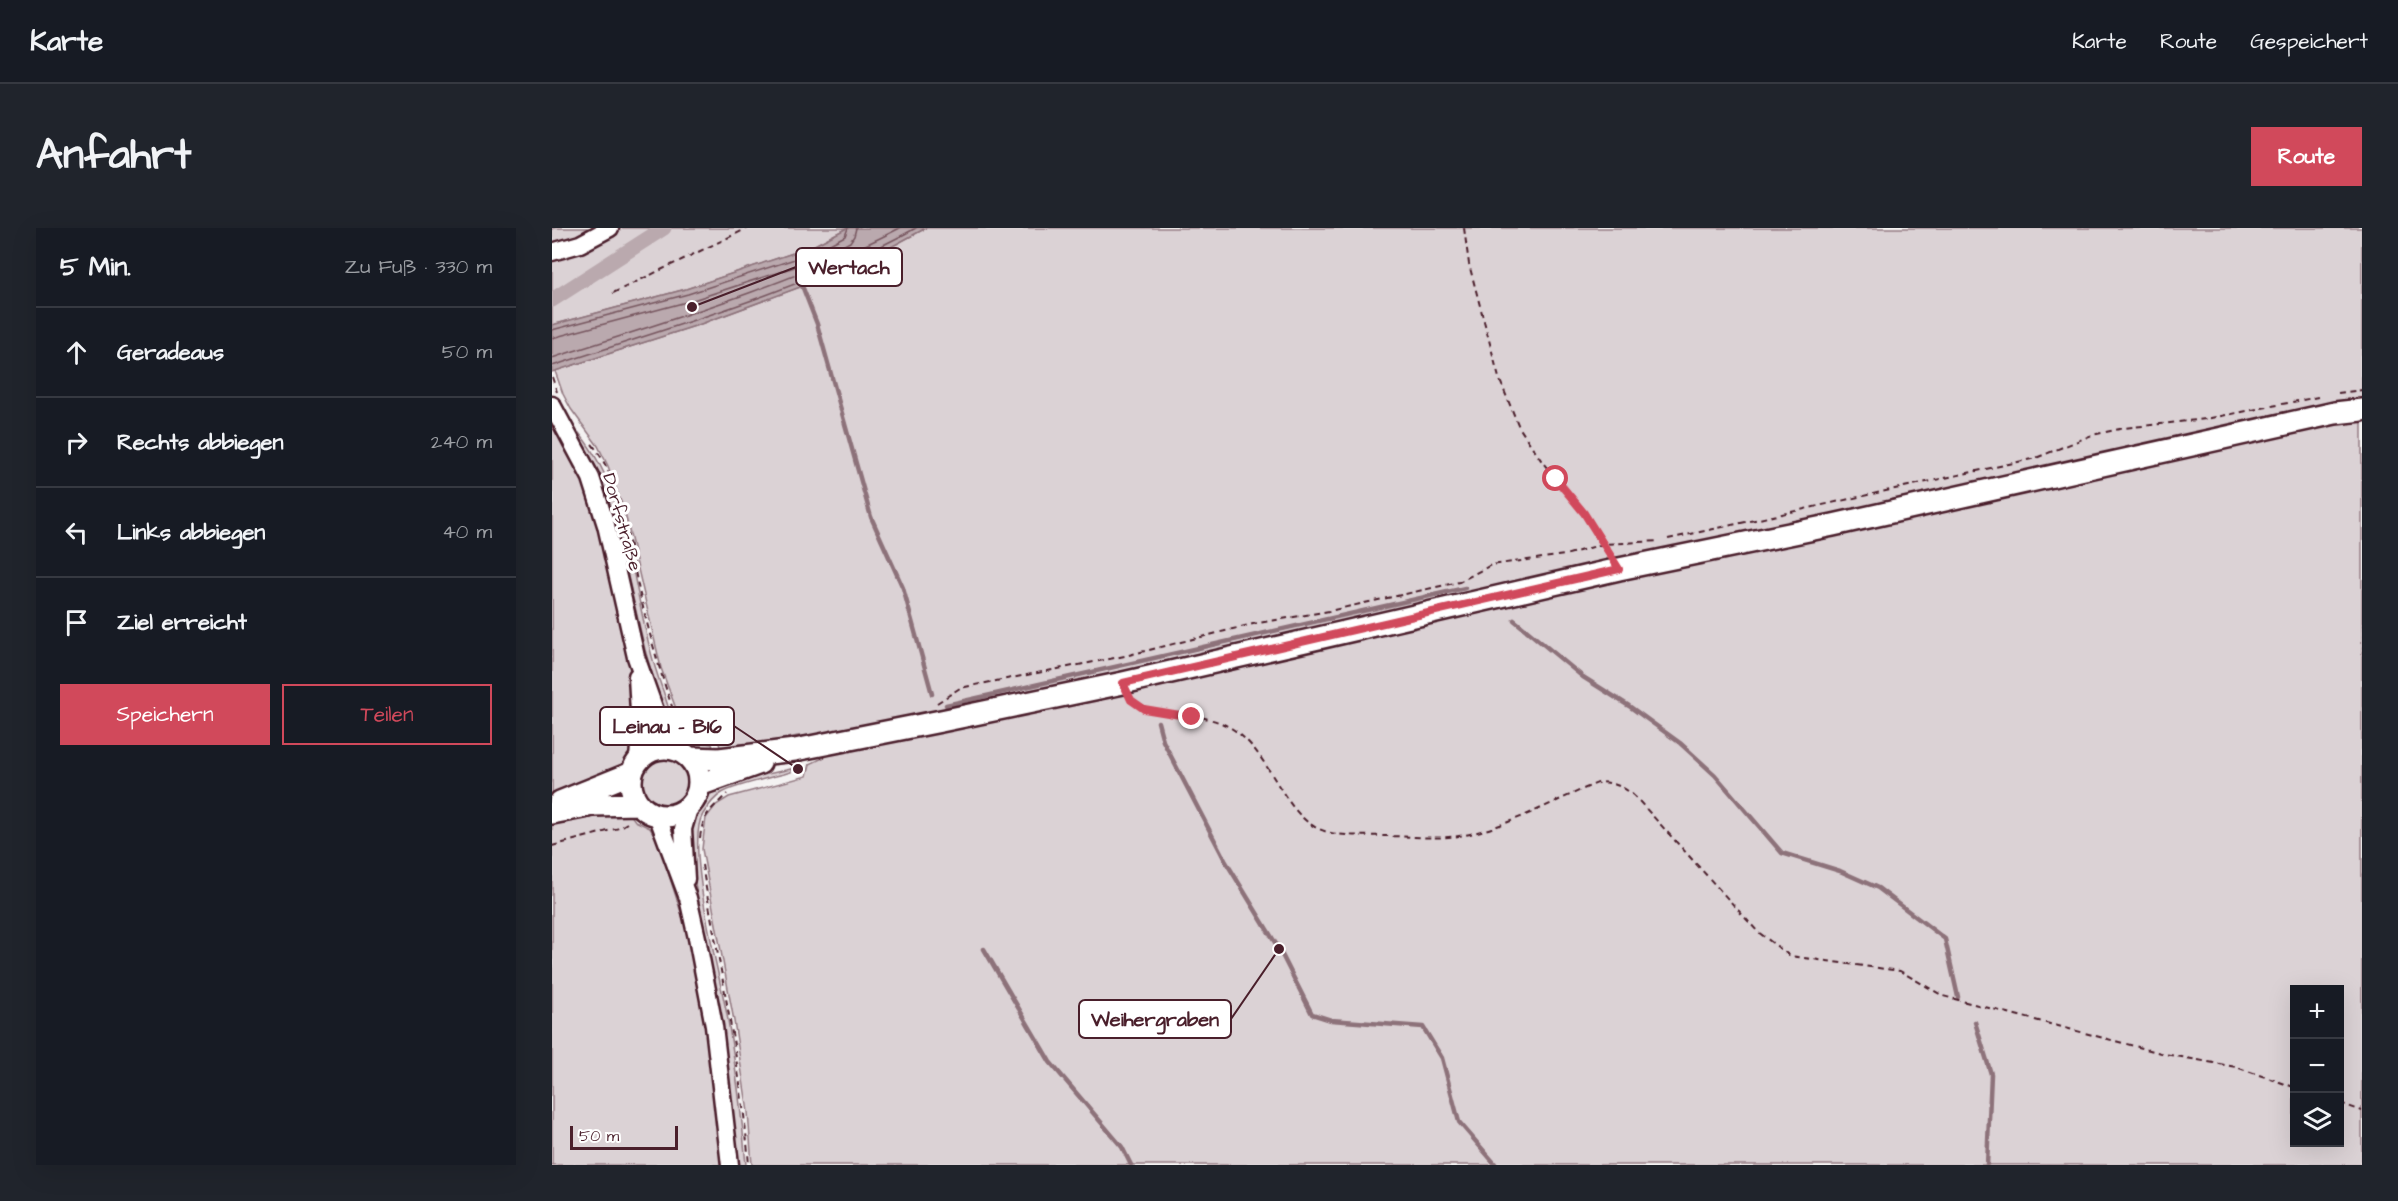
<!DOCTYPE html>
<html lang="de">
<head>
<meta charset="utf-8">
<style>
  body { margin:0; font-family:"Architects Daughter",sans-serif; background:#20242c; color:#f1f3f6 }
  .controls { position:absolute; right:18px; bottom:18px; display:grid; overflow:hidden; border-radius:0px; box-shadow:0 6px 24px #0002 }
  .controls button { width:54px; height:54px; display:grid; place-items:center; padding:0; border:0; border-bottom:2px solid #363941; background:#171b24; color:#f1f3f6; font:30px sans-serif }
  .scale { position:absolute; left:18px; bottom:15px; width:108px; box-sizing:border-box; padding-left:6px; border:3px solid #4a1f2b; border-top:0; font-size:16px; line-height:21px; white-space:nowrap; color:#4a1f2b; -webkit-text-stroke:4px #fff; paint-order:stroke }
  .stop { position:absolute; width:18px; height:18px; margin:-14px; border:4px solid #d1495b; border-radius:50%; background:#fff }
  .stop.end { background:#d1495b; border-color:#fff; box-shadow:0 2px 6px #0008 }
  .list { margin:0; padding:0; list-style:none }
  h2 { display:flex; justify-content:space-between; align-items:center; height:78px; margin:0; padding:0 24px; font-size:26px }
  h2 small { font-size:20px; font-weight:400; color:#9ea1a6 }
  .list li { display:grid; grid-template-columns:39px 1fr auto; gap:18px; align-items:center; box-sizing:border-box; height:90px; padding:0 24px; border-top:2px solid #363941 }
  .list b { display:block; font-size:22px; white-space:nowrap }
  .list em { font-size:20px; font-style:normal; color:#9ea1a6 }
  .actions { display:flex; gap:12px; padding:18px 24px }
  .actions a { flex:1; padding:14px 0; border:2px solid #d1495b; border-radius:0px; text-align:center; font-size:21px; color:#d1495b }
  .actions .main { background:#d1495b; color:#fff }
  .icon { flex:none; width:33px; height:33px; fill:none; stroke:currentColor; stroke-width:2; stroke-linecap:round; stroke-linejoin:round }
  .map { position:relative; flex:none; width:1810px; height:937px; overflow:hidden; border-radius:0px }
  header { display:flex; align-items:center; gap:36px; box-sizing:border-box; height:84px; padding:0 30px; background:#171b24; border-bottom:2px solid #363941 }
  header strong { font-size:28px }
  nav { display:flex; gap:33px; margin-inline-start:auto; font-size:21px }
  .intro { display:flex; align-items:center; justify-content:space-between; box-sizing:border-box; height:144px; padding:0 36px }
  h1 { margin:0; font-size:42px }
  .button { padding:15px 27px; border-radius:0px; background:#d1495b; color:#fff; font-size:21px; font-weight:700 }
  main { display:flex; gap:36px; padding:0 36px }
  aside { flex:1; background:#171b24; border-radius:0px; box-shadow:0 6px 24px #0002 }
  .map>svg:first-child { display:block }
</style>
</head>
<body>
<header>
<strong>Karte</strong>
<nav><a>Karte</a><a>Route</a><a>Gespeichert</a></nav>
</header>
<div class="intro"><h1>Anfahrt</h1><a class="button">Route</a></div>
<main>
<aside>
<h2>5 Min.<small>Zu Fuß · 330 m</small></h2>
<ul class="list">
<li><svg class="icon" aria-label="ahead" viewBox="0 0 24 24"><path d="M12 20V5M6 11l6-6 6 6"/></svg><div><b>Geradeaus</b></div><em>50 m</em></li>
<li><svg class="icon" aria-label="right" viewBox="0 0 24 24"><path d="M7 20v-9h11M14 6l5 5-5 5"/></svg><div><b>Rechts abbiegen</b></div><em>240 m</em></li>
<li><svg class="icon" aria-label="left" viewBox="0 0 24 24"><path d="M17 20v-9H6M10 6l-5 5 5 5"/></svg><div><b>Links abbiegen</b></div><em>40 m</em></li>
<li><svg class="icon" aria-label="arrive" viewBox="0 0 24 24"><path d="M6 21V4h12l-3 4 3 4H6"/></svg><div><b>Ziel erreicht</b></div></li>
</ul>
<div class="actions"><a class="main">Speichern</a><a>Teilen</a></div>
</aside>
<div class="map">
<svg width="1810" height="937" viewBox="0 0 1810 937">
  <rect width="100%" height="100%" fill="#f4f2f2"/>
  <filter id="ink" filterUnits="userSpaceOnUse"><feTurbulence type="fractalNoise" baseFrequency=".0167" numOctaves="2"/><feDisplacementMap in="SourceGraphic" scale="12" xChannelSelector="R" yChannelSelector="G"/><feConvolveMatrix kernelMatrix="1 2 1 2 8 2 1 2 1" color-interpolation-filters="sRGB"/></filter>
  <g filter="url(#ink)">
    <path fill="#dbd2d5" stroke="#927880" stroke-width="1.5" fill-rule="evenodd" d="M 0,0 L 295,0 L 259,19 L 134,61 L 0,97 Z
      M 374,0 L 1810,0 L 1810,176 L 290,506 L 246,508 L 169,523 L 166,511 L 138,505 L 130,497 L 109,440 L 73,285 L 56,238 L 46,218 L 19,181 L 11,166 L 3,143 L 146,97 L 302,39 Z
      M 1810,188 L 1810,937 L 200,937 L 196,884 L 182,793 L 150,621 L 152,604 L 154,590 L 164,577 L 177,569 L 255,548 L 258,536 L 279,526 L 936,378 ZM 1742,762 L 1788,762 L 1788,914 L 1742,914 Z
      M 2,195 L 33,254 L 47,298 L 78,429 L 81,462 L 79,530 L 74,539 L 0,570 L 0,197 Z
      M 27,205 C 82,271 80,380 110,460 C 115,472 118,492 127,502 C 135,512 147,514 160,516 L 162,525 L 144,521 L 122,507 L 112,486 L 93,422 L 62,288 L 46,243 L 27,208 Z
      M86 553a26 26 0 1 1 52 0a26 26 0 1 1-52 0Z
      M 239,541 L 239,544 C 222,549 183,557 170,565 C 162,570 156,578 151,586 C 132,617 169,752 176,792 C 184,840 190,888 194,937 L 184,937 L 142,648 L 139,595 L 145,577 L 156,562 L 183,553 Z
      M 74,580 L 83,593 L 98,600 L 106,613 L 137,709 L 157,798 L 172,937 L 0,937 L 0,596 Z"/>
    <path fill="#baa9ae" stroke="#8d727a" stroke-width="1.5" d="M 295,0 L 374,0 L 302,39 L 146,97 L 0,144 L 0,97 L 134,61 L 259,19 Z"/>
    <g fill="none" stroke-linecap="round" stroke-linejoin="round">
      <path stroke="#77565f" stroke-width="1.5" d="M 0,102 L 136,66 L 261,25 L 293,8 L 296,0
        M 0,110 L 138,73 L 264,32 L 298,14 L 302,8 L 304,0
        M 0,130 C 118,92 238,57 348,0
        M 0,138 C 123,98 251,62 364,0"/>
      <path stroke="#8d727a" stroke-width="4.5" d="M 249,55 L 265,96 L 319,289 L 351,360 L 380,466
        M 962,392 L 1031,449 L 1077,478 L 1128,515 L 1163,547 L 1230,625 L 1288,643 L 1326,660 L 1393,711 L 1406,769
        M 394,477 L 913,360
        M 606,494 L 611,513 L 674,634 L 727,721 L 760,786 L 779,792 L 871,799 L 890,830 L 907,894 L 944,937
        M 432,721 L 498,834 L 570,919 L 579,937
        M 1423,794 L 1439,846 L 1435,937"/>
      <path stroke="#baa9ae" stroke-width="15" d="M 0,72 L 112,0"/>
      <defs>
        <path id="minor" d="M 0,24 L 28,16 L 58,0
          M 0,177 L 39,250 L 54,297 L 84,429 L 106,491 L 122,521
          M 85,448 L 88,503 L 86,532
          M 105,587 L 136,670 L 145,710 L 162,798 L 178,937
          M 134,651 L 131,601 L 138,577"/>
        <path id="major" d="M79 554a34 34 0 1 1 68 0a34 34 0 1 1-68 0Z
          M 139,530 L 167,531 L 243,522 L 389,493 L 571,455 L 1067,341 L 1281,297 L 1783,185 L 1810,182
          M 147,557 L 208,535
          M 8,574 L 80,545
          M 0,585 L 41,577 L 87,576"/>
      </defs>
      <use href="#minor" stroke="#4a1f2b" stroke-width="21"/>
      <use href="#major" stroke="#4a1f2b" stroke-width="26"/>
      <path stroke="#4a1f2b" stroke-width="2" stroke-dasharray="6 4.5" stroke-linecap="butt" d="M 912,0 L 917,36 L 947,150 L 967,199 L 991,235 L 1032,285 L 1057,326
        M 61,65 L 196,0
        M 0,149 L 5,164
        M 1786,165 L 1810,162
        M 40,216 C 70,253 78,325 89,371 C 99,412 110,451 124,490
        M 1116,311 L 1484,230 L 1540,207 L 1572,200 L 1654,191 L 1766,169
        M 579,472 C 609,493 648,481 679,500 C 717,523 729,580 763,599 C 783,610 810,607 831,608 C 857,608 887,612 913,607 C 961,597 1003,572 1048,554 C 1066,555 1076,561 1088,574 L 1206,704 L 1238,728 L 1348,743 L 1391,768 L 1613,826 L 1684,839 L 1742,859
        M 385,475 L 408,460 L 573,428 L 701,396 L 777,383 L 907,354 L 939,337 L 1013,327 L 1051,316 L 1108,313
        M 129,500 L 137,508 L 150,512
        M 148,610 C 151,585 159,582 175,566
        M 0,618 L 67,600 L 75,595
        M 150,637 C 167,737 189,836 197,937
        M 1788,875 L 1810,883"/>
      <use href="#minor" stroke="#fff" stroke-width="16"/>
      <use href="#major" stroke="#fff" stroke-width="21"/>
    </g>
  </g>
  <g fill="none" stroke-linecap="round" stroke-linejoin="round" filter="url(#ink)">
    <path stroke="#d1495b" stroke-width="8" d="M 640,489 L 592,481 L 579,472 L 571,455 L 1067,341 L 1032,285 L 1004,251"/>
  </g>
  <g text-anchor="middle" dominant-baseline="central" stroke-width="6" stroke-linejoin="round" paint-order="stroke">
    <g font-size="18" fill="#4a1f2b" stroke="#fff">
      <text transform="translate(70 294) rotate(74)">Dorfstraße</text>
    </g>
  </g>
  <path fill="none" stroke="#4a1f2b" stroke-width="2" d="M140 79L244 39M246 541L182 498M727 721L679 791"/>
  <g fill="#4a1f2b" stroke="#fff" stroke-width="2">
    <circle cx="140" cy="79" r="6"/>
    <circle cx="246" cy="541" r="6"/>
    <circle cx="727" cy="721" r="6"/>
  </g>
  <g fill="#fff" stroke="#4a1f2b" stroke-width="2">
    <rect x="244" y="20" width="106" height="38" rx="6"/>
    <rect x="48" y="479" width="134" height="38" rx="6"/>
    <rect x="527" y="772" width="152" height="38" rx="6"/>
  </g>
  <g font-size="20" text-anchor="middle" font-weight="bold" fill="#4a1f2b">
    <text x="297" y="46">Wertach</text>
    <text x="115" y="505">Leinau - B16</text>
    <text x="603" y="798">Weihergraben</text>
  </g>
</svg>
<div class="controls">
<button>+</button>
<button>−</button>
<button><svg class="icon" aria-label="layers" viewBox="0 0 24 24"><path d="M12 4l9 5-9 5-9-5zM3 14l9 5 9-5"/></svg></button>
</div>
<div class="scale">50 m</div>
<div class="stop" style="left:1004px;top:251px"></div>
<div class="stop end" style="left:640px;top:489px"></div>
</div>
</main>
</body>
</html>
